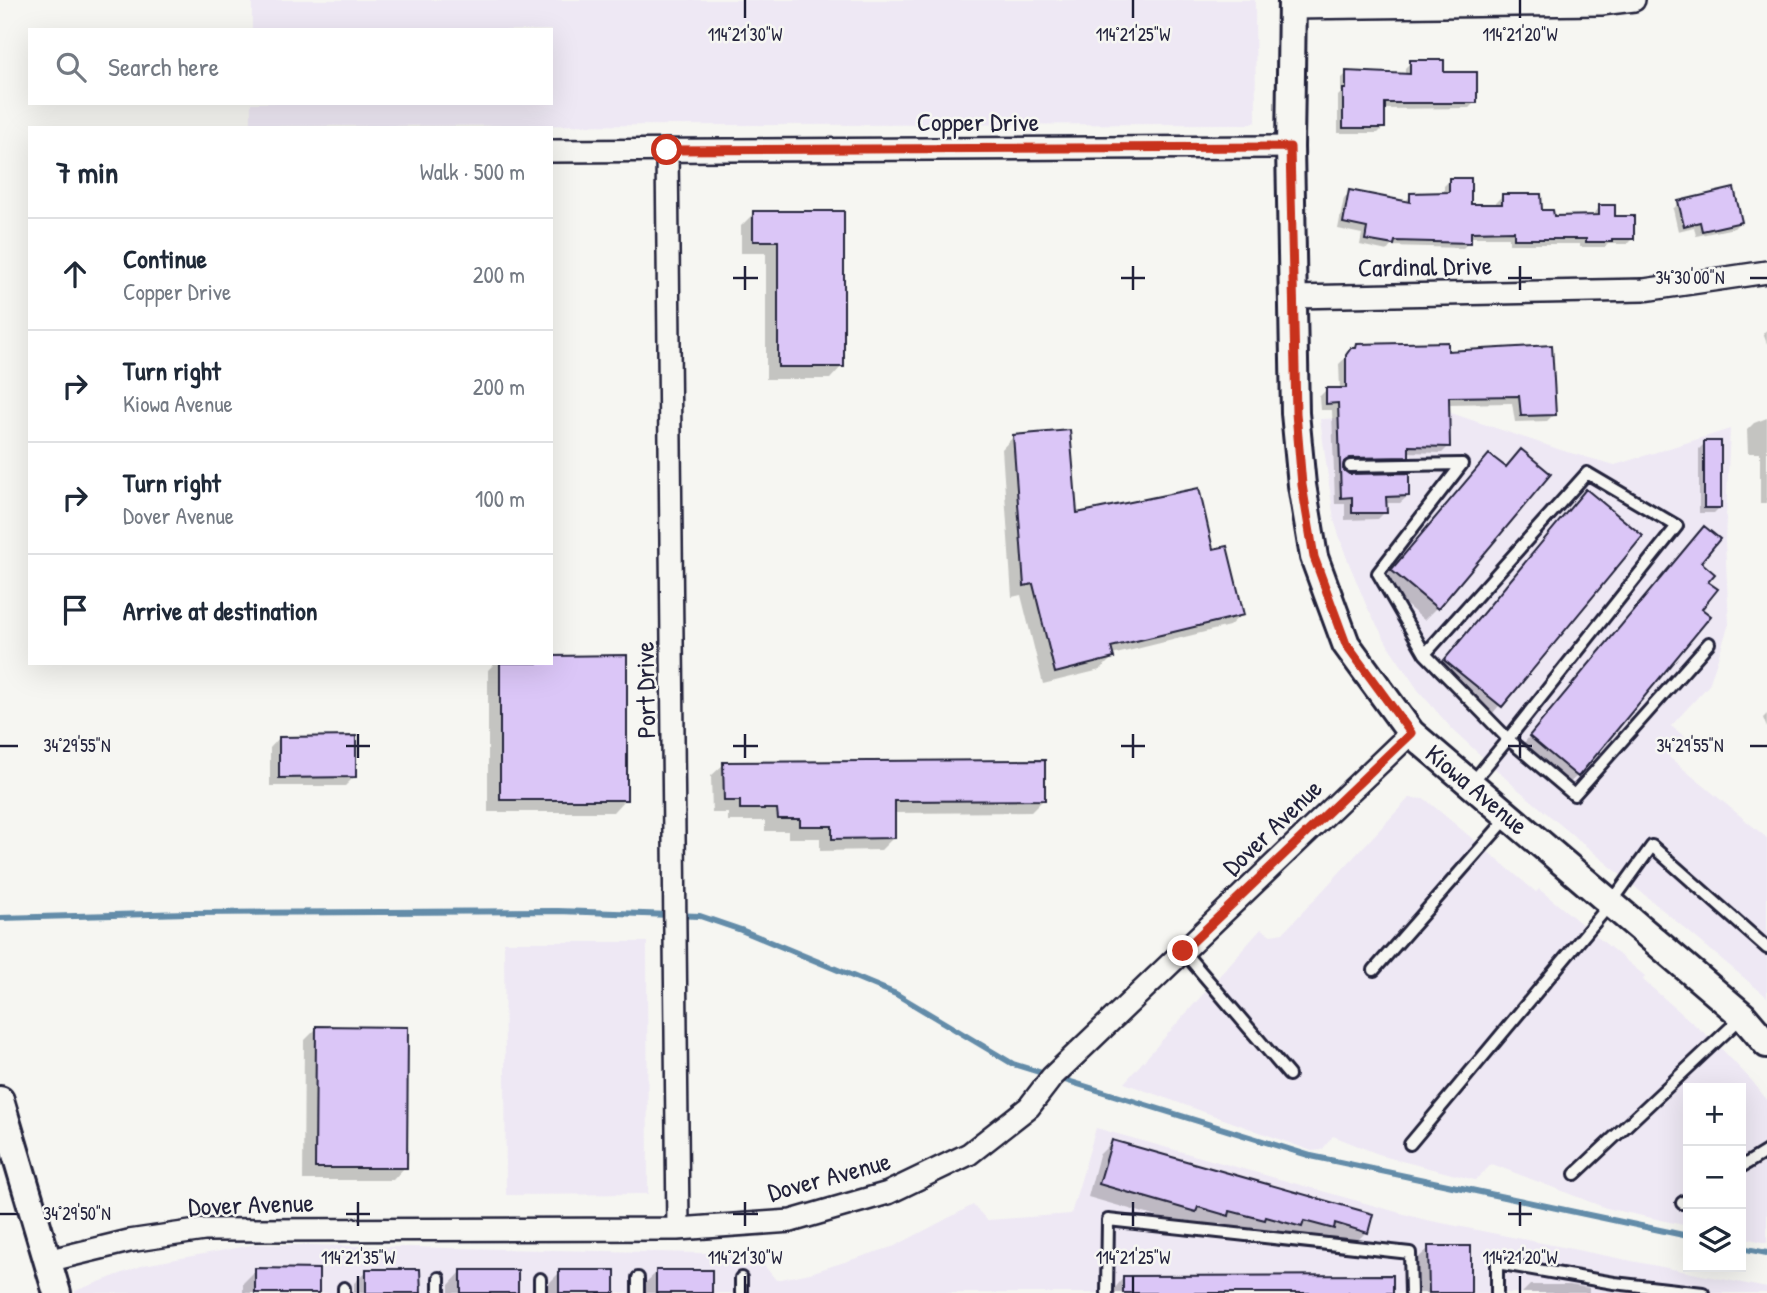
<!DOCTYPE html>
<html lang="en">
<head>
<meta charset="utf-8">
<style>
  body { margin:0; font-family:"Patrick Hand",sans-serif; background:#f2f2f3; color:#1f2937 }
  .controls { position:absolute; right:21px; bottom:21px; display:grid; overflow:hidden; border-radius:0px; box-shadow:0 7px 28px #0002 }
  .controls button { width:63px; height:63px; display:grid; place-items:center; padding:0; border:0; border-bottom:2px solid #e0e1e3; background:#fff; color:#1f2937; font:35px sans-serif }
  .stop { position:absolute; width:21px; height:21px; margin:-16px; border:5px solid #c8321e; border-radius:50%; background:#fff }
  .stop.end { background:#c8321e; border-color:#fff; box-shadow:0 2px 7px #0008 }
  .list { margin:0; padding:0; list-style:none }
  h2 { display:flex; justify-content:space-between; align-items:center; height:91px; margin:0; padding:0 28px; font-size:30px }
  h2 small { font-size:23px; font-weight:400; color:#747a83 }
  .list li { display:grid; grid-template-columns:46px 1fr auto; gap:21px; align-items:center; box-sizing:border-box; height:112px; padding:0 28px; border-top:2px solid #e0e1e3 }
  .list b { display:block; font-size:26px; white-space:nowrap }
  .list p { margin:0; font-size:23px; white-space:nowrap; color:#747a83 }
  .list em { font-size:23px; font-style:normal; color:#747a83 }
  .icon { flex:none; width:38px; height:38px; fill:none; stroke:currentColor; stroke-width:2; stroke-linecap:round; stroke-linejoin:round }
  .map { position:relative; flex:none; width:1767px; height:1293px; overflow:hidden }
  .search { position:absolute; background:#fff; box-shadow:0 7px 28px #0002; left:28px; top:28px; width:525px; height:77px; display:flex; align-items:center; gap:18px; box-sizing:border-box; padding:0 24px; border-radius:0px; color:#747a83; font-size:26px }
  .panel { position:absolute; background:#fff; box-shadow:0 7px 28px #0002; left:28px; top:126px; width:525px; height:539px; border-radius:0px }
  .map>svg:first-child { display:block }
</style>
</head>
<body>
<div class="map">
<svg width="1767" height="1293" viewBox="0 0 1767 1293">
  <rect width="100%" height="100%" fill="#f6f6f2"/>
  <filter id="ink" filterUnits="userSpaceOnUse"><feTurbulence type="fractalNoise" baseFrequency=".0143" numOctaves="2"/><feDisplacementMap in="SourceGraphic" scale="14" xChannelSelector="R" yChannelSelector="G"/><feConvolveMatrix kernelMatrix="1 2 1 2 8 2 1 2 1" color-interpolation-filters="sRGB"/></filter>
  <g filter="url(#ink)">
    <path fill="#eee8f4" d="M 252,0 L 1255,0 L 1256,122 L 1252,124 L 251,126 L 251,103 L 551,103 L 551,30 L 252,30 Z
      M 1451,413 L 1567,452 L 1615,465 L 1730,429 L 1725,541 L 1729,624 L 1709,685 L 1671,726 L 1685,737 L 1669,757 L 1767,838 L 1767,997 L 1514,786 L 1452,729 L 1418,690 L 1389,647 L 1367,607 L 1346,556 L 1334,520 L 1320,419 Z
      M 1409,798 L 1425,799 L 1536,892 L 1539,889 L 1645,976 L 1643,980 L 1717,1044 L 1753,1082 L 1767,1100 L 1767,1243 L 1741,1237 L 1741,1088 L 1688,1088 L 1688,1226 L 1606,1208 L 1492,1164 L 1475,1180 L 1386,1157 L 1333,1136 L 1322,1150 L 1312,1151 L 1124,1083 L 1261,929 L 1271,935 L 1283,933 Z
      M 504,942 L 647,942 L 648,1194 L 506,1195 Z
      M 1096,1128 L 1422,1219 L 1767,1288 L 1767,1293 L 75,1293 L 75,1291 L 144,1265 L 257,1244 L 755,1254 L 776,1280 L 810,1273 L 895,1246 L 973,1205 L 987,1220 L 1071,1214 Z"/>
    <path fill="#0003" d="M 1411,62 L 1443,74 L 1475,102 L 1469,108 L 1384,109 L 1384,127 L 1378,133 L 1338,133 L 1338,96 L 1341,93 L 1341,79 L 1347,73 L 1405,75 L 1405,68 Z
      M 1450,180 L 1469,205 L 1496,205 L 1496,202 L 1502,196 L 1552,217 L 1594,217 L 1594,213 L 1600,207 L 1633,238 L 1627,244 L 1608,244 L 1605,247 L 1580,247 L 1580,244 L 1509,244 L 1509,237 L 1469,237 L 1469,242 L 1463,248 L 1391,246 L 1387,251 L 1360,245 L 1362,234 L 1338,229 L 1344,198 L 1350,192 L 1405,203 L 1411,194 L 1444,194 L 1444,186 Z
      M 1679,203 L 1740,222 L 1734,228 L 1696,236 L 1694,227 L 1678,231 L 1673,209 Z
      M 842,212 L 842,366 L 830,379 L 766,379 L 766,253 L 741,253 L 741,226 L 754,213 Z
      M 1767,330 L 1767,344 L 1763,333 Z
      M 1358,346 L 1447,353 L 1554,414 L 1547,421 L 1515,422 L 1512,403 L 1448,404 L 1449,446 L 1442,453 L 1407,452 L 1407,456 L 1400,463 L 1341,464 L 1341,470 L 1349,476 L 1408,496 L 1400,503 L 1385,503 L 1385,512 L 1378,519 L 1345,520 L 1345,504 L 1335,504 L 1332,410 L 1320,410 L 1319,397 L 1326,390 L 1340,389 L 1339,364 Z
      M 1767,418 L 1767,503 L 1760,503 L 1760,453 L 1748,453 L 1747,430 L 1754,423 Z
      M 1014,436 L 1076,515 L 1212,551 L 1242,614 L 1229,626 L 1112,655 L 1112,658 L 1100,670 L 1043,684 L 1021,595 L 1012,597 L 1002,449 Z
      M 1705,443 L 1720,507 L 1714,513 L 1699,513 L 1699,449 Z
      M 1489,456 L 1437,607 L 1424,620 L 1380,583 Z
      M 1586,492 L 1640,536 L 1488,719 L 1433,674 Z
      M 1704,528 L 1698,562 L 1577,776 L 1564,788 L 1518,750 Z
      M 495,663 L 551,663 L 625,799 L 613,812 L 488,812 L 488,670 Z
      M 1767,714 L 1767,728 L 1763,718 Z
      M 279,738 L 354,777 L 345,786 L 270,786 L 270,748 Z
      M 724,764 L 1043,800 L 1031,812 L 893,813 L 893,838 L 881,850 L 820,851 L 820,838 L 788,838 L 788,831 L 765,831 L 765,821 L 728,821 L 728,813 L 712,813 L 711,776 Z
      M 317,1028 L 405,1167 L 393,1180 L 303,1180 L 304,1041 Z
      M 1112,1142 L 1366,1232 L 1354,1244 L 1324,1236 L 1319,1241 L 1293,1233 L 1288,1239 L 1254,1229 L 1251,1232 L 1219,1223 L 1215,1228 L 1186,1220 L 1182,1224 L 1088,1197 L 1099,1155 Z
      M 1429,1248 L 1470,1293 L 1417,1293 L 1416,1260 Z
      M 256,1270 L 317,1293 L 243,1293 L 243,1283 Z
      M 367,1271 L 419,1293 L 354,1293 L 354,1283 Z
      M 461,1272 L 516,1293 L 449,1293 L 449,1285 Z
      M 560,1272 L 613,1293 L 547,1293 L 547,1285 Z
      M 657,1272 L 710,1293 L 644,1293 L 644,1284 Z
      M 1123,1278 L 1391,1293 L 1111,1293 Z
      M 1530,1285 L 1570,1285 L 1589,1288 L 1589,1293 L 1522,1293 Z"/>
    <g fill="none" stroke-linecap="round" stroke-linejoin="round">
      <path stroke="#648ca9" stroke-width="6" d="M 0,918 L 188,913 L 558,911 L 700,916 L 741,930 L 896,994 L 1013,1064 L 1311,1156 L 1688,1236
        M 1741,1248 L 1767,1253"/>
    </g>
    <path fill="#dbc6f7" stroke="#22223b" stroke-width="2" d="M 1410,60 L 1444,60 L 1444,72 L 1477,72 L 1477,103 L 1385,103 L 1385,128 L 1343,128 L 1343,89 L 1346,89 L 1346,71 L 1410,74 Z
      M 1449,178 L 1471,178 L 1471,204 L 1502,204 L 1502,194 L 1541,194 L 1542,210 L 1553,210 L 1554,216 L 1599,215 L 1599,205 L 1615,205 L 1615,216 L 1634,216 L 1634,239 L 1612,239 L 1612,242 L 1586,242 L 1586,239 L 1514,239 L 1514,231 L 1471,232 L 1471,243 L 1395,241 L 1394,245 L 1365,240 L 1367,228 L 1343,223 L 1349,190 L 1410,202 L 1410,193 L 1449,192 Z
      M 1734,188 L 1742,222 L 1702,231 L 1700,222 L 1684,226 L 1678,201 Z
      M 753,211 L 844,211 L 844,367 L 778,367 L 778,241 L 753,241 Z
      M 1448,342 L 1448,351 L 1552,345 L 1556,415 L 1521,416 L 1519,396 L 1449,397 L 1450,447 L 1409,446 L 1409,457 L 1350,458 L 1344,462 L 1343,469 L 1349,474 L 1409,473 L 1409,496 L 1386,497 L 1387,513 L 1352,513 L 1352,497 L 1341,498 L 1338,403 L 1326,404 L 1326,388 L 1346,388 L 1346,355 L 1351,348 L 1356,348 L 1357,344 Z
      M 1070,430 L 1077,513 L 1199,488 L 1213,549 L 1227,546 L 1244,615 L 1111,647 L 1114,658 L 1055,673 L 1033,584 L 1024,586 L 1013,435 Z
      M 1704,441 L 1721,441 L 1721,508 L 1704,508 Z
      M 1521,449 L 1551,474 L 1438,609 L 1391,570 L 1489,454 L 1506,467 Z
      M 1586,489 L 1643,536 L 1502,707 L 1444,660 Z
      M 1704,526 L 1720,539 L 1701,562 L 1715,574 L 1708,582 L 1718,589 L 1702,609 L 1711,616 L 1578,777 L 1529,736 Z
      M 627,655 L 627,800 L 500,800 L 500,663 L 551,663 L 551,656 Z
      M 356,736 L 356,777 L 279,778 L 279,737 Z
      M 1045,760 L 1045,800 L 895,801 L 895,838 L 832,839 L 832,826 L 800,826 L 800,819 L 778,819 L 777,809 L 740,809 L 740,801 L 724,801 L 723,762 Z
      M 316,1026 L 408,1027 L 407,1168 L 315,1168 Z
      M 1112,1140 L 1373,1214 L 1368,1233 L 1335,1223 L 1334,1229 L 1304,1221 L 1302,1227 L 1266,1217 L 1265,1220 L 1230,1211 L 1229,1216 L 1198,1207 L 1196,1212 L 1099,1184 Z
      M 1428,1246 L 1471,1246 L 1471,1293 L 1429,1293 Z
      M 255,1268 L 319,1269 L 319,1293 L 255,1293 Z
      M 366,1269 L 420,1269 L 421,1293 L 366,1293 Z
      M 461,1270 L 518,1270 L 518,1293 L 461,1293 Z
      M 559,1270 L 615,1270 L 615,1293 L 559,1293 Z
      M 656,1270 L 712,1270 L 712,1293 L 656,1293 Z
      M 1393,1275 L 1393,1293 L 1123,1293 L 1123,1276 Z"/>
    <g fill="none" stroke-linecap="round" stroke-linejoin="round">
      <defs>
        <path id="service" d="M 1350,466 L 1462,464 L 1378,573 L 1425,654
          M 1587,473 L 1677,526 L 1508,739 L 1425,654 Z
          M 1471,784 L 1508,739 L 1574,795 L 1709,643
          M 1183,951 L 1289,1075
          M 1374,970 L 1509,816
          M 1410,1144 L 1611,903 L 1652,846 L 1767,948
          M 1741,1167 L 1767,1151
          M 1575,1174 L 1743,1016
          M 1682,1203 L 1688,1199
          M 439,1278 L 439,1293
          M 638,1278 L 638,1293
          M 741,1278 L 741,1293
          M 540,1279 L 540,1293
          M 344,1293 L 344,1288
          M 1107,1293 L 1108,1220 L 1410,1253 L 1411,1293
          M 1497,1293 L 1497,1263 L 1614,1283 L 1703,1293"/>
        <path id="minor" d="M 1292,8 L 1601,4 L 1634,0
          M 667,150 L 678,1229
          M 551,151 L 1290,147
          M 1293,297 L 1644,290 L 1767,272
          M 47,1261 L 129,1241 L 204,1230 L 678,1229 L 791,1221 L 888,1193 L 969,1154 L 1029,1107 L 1052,1077 L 1411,733"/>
        <path id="tertiary" d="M 1292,0 L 1290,147 L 1295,413 L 1302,485 L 1314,557 L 1346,644 L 1411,733 L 1743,1016 L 1767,1044
          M 0,1100 L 57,1293"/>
      </defs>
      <use href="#service" stroke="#22223b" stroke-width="16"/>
      <use href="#minor" stroke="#22223b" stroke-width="26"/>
      <use href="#tertiary" stroke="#22223b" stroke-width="32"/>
      <use href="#service" stroke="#f6f6f2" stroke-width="10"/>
      <use href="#minor" stroke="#f6f6f2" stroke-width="21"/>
      <use href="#tertiary" stroke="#f6f6f2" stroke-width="26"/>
    </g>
  </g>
  <g fill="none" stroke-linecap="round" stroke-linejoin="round" filter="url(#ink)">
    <path stroke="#c8321e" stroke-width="9" d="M 667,150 L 1290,147 L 1296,413 L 1302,485 L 1314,557 L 1346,644 L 1411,733 L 1183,951"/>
  </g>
  <path fill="none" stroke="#22223b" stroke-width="2.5" d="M 745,0 L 745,18M 1133,0 L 1133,18M 1520,0 L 1520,18M 745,266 L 745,290M 1133,266 L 1133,290M 1520,266 L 1520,290M 733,278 L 758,278M 1121,278 L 1145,278M 1508,278 L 1532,278M 1750,278 L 1767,278M 358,734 L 358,758M 745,734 L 745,758M 1133,734 L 1133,758M 1520,734 L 1520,758M 0,746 L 18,746M 346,746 L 370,746M 733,746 L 758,746M 1121,746 L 1145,746M 1508,746 L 1532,746M 1750,746 L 1767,746M 358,1202 L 358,1226M 745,1202 L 745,1226M 1133,1202 L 1133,1226M 1520,1202 L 1520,1226M 0,1214 L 18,1214M 346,1214 L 370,1214M 733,1214 L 758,1214M 1121,1214 L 1145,1214M 1508,1214 L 1532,1214M 358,1276 L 358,1293M 745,1276 L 745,1293M 1133,1276 L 1133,1293M 1520,1276 L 1520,1293"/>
  <g text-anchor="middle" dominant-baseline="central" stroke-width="5" stroke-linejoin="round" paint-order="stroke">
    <g font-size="26" fill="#22223b" stroke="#f6f6f2">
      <text x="978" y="121">Copper Drive</text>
      <text transform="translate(1425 266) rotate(-1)">Cardinal Drive</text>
      <text transform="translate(645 690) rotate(-91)">Port Drive</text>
      <text transform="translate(1477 789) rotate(40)">Kiowa Avenue</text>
      <text transform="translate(1272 827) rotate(-44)">Dover Avenue</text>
      <text transform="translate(829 1176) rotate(-15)">Dover Avenue</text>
      <text transform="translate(251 1204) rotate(-2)">Dover Avenue</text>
    </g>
  </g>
  <g font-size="18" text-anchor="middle" fill="#22223b" stroke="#f6f6f2" stroke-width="5" stroke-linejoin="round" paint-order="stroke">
    <text x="745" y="41">114°21'30"W</text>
    <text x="1133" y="41">114°21'25"W</text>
    <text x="1520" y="41">114°21'20"W</text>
    <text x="1690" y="284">34°30'00"N</text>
    <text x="77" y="752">34°29'55"N</text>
    <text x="1690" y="752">34°29'55"N</text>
    <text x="77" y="1220">34°29'50"N</text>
    <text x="358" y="1264">114°21'35"W</text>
    <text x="745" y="1264">114°21'30"W</text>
    <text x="1133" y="1264">114°21'25"W</text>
    <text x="1520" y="1264">114°21'20"W</text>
  </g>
</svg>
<div class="controls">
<button>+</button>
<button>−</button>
<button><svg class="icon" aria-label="layers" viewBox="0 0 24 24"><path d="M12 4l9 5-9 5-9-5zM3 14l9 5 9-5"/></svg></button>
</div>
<div class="stop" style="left:667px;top:150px"></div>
<div class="stop end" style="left:1183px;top:951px"></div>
<div class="search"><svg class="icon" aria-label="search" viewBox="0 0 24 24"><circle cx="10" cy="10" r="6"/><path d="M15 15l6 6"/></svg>Search here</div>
<section class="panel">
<h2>7 min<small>Walk · 500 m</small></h2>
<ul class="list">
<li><svg class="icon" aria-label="ahead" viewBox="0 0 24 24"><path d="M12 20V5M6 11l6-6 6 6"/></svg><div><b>Continue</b><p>Copper Drive</p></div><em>200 m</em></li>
<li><svg class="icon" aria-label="right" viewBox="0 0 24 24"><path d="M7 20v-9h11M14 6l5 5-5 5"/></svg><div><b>Turn right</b><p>Kiowa Avenue</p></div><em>200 m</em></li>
<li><svg class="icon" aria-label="right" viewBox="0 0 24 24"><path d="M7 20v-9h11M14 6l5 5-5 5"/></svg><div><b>Turn right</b><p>Dover Avenue</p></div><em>100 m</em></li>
<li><svg class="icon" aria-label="arrive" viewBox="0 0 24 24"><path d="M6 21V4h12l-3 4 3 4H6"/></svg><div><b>Arrive at destination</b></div></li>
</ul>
</section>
</div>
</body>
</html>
